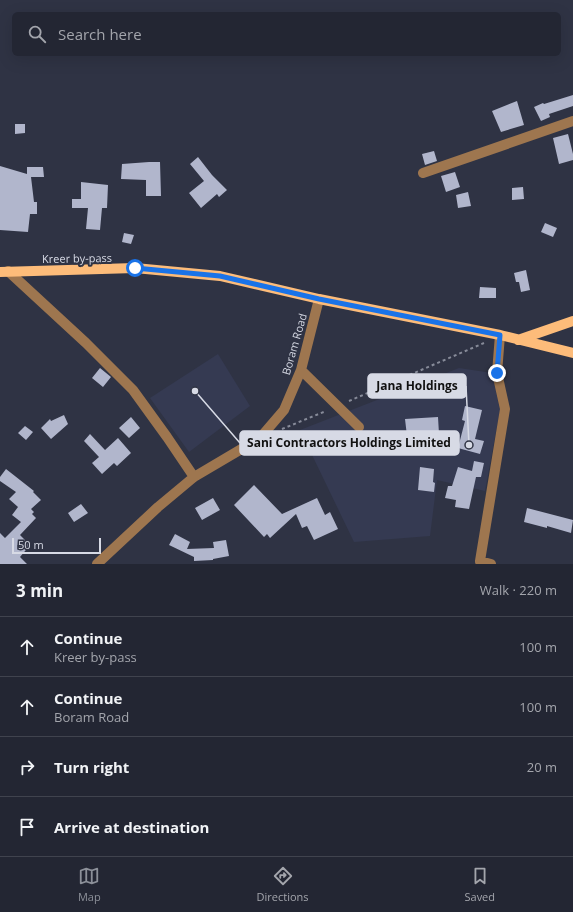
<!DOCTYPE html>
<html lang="en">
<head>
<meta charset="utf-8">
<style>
  body { margin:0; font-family:"Open Sans",sans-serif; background:#2f323f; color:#f1f3f6 }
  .scale { position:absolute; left:12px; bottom:10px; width:89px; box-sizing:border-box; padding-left:4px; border:2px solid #d7dae5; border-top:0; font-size:11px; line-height:14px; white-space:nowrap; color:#d7dae5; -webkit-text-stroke:3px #2f3344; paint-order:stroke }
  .stop { position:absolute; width:12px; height:12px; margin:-9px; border:3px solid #1a73e8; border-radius:50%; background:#fff }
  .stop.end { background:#1a73e8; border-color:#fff; box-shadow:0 1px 4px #0008 }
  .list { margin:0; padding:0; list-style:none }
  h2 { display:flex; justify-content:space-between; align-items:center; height:52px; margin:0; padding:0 16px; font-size:17px }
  h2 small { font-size:13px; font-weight:400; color:#a3a5ac }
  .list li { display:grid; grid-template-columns:26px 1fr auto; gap:12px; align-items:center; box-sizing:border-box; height:60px; padding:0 16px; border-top:1px solid #40434e }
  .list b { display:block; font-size:15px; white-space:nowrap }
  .list p { margin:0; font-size:13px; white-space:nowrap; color:#a3a5ac }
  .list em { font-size:13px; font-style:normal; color:#a3a5ac }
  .icon { flex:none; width:22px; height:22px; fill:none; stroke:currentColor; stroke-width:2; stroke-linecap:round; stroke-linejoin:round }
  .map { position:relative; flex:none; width:573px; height:564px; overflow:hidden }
  .search { position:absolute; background:#232633; box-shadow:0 4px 16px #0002; left:12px; right:12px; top:12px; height:44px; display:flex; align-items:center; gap:10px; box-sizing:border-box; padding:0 14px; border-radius:6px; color:#a3a5ac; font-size:15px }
  .sheet { height:292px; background:#232633 }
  nav { display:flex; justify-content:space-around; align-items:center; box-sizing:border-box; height:56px; border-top:1px solid #40434e; background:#232633; font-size:11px; color:#a3a5ac }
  nav a { display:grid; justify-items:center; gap:2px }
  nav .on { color:#8c9099 }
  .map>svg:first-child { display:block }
</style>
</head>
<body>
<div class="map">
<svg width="573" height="564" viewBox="0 0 573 564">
  <rect width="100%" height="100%" fill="#2f3344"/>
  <path fill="#353a52" d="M 218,354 L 250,406 L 189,452 L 150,398 Z
    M 459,368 L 492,373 L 500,410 L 485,491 L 437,480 L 430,536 L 354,542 L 300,430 Z"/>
  <path fill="#b1b6cc" d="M 573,95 L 573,106 L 549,114 L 550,117 L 541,121 L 534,107 L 543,103 L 544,104 Z
    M 517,101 L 524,125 L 501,132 L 492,111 Z
    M 15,124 L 25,124 L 25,133 L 15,134 Z
    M 568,134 L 573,154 L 573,160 L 559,164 L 553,138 Z
    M 434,151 L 437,161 L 425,165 L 422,154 Z
    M 198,157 L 212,175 L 227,190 L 219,197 L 217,194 L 201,208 L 189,193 L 204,181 L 190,164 Z
    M 149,162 L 160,162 L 161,196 L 146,196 L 146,180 L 121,179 L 122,164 Z
    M 0,166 L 27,174 L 27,167 L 43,167 L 44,177 L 31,177 L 34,202 L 37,202 L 37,214 L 30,214 L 28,232 L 0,230 Z
    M 455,172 L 460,187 L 446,192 L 441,176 Z
    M 81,182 L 108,185 L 107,208 L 102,208 L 100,230 L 86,229 L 88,208 L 72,208 L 72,199 L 81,199 Z
    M 523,187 L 524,199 L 512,200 L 512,188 Z
    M 468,192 L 471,206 L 458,208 L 456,195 Z
    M 545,223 L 557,228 L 553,237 L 541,232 Z
    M 124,233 L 134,235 L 131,244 L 122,242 Z
    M 526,270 L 530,290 L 521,292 L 519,282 L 516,282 L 514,273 Z
    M 480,287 L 496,288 L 496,298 L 479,298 Z
    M 100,368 L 111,377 L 103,387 L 92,378 Z
    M 465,406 L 482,410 L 475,439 L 484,441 L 480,454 L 458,448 L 465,421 L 462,420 Z
    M 64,415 L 68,424 L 51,439 L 41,428 L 50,419 L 51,421 Z
    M 131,417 L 140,428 L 129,438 L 119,428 Z
    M 438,417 L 439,434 L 407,436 L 405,419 Z
    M 25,426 L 33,432 L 26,440 L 18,433 Z
    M 90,434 L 105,450 L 118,438 L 131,453 L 117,466 L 114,463 L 102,474 L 92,463 L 99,457 L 84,441 Z
    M 474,461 L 484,463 L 481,477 L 476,477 L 469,509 L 455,507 L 456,500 L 445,498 L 448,486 L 452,486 L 458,467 L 472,471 Z
    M 420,467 L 434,469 L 433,482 L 435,483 L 434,492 L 418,490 Z
    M 6,469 L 34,491 L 33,492 L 41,500 L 31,509 L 34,512 L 32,514 L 36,518 L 20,535 L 30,545 L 20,557 L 27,564 L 0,564 L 0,533 L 5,538 L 21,522 L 12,515 L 18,507 L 9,499 L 16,492 L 0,481 L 0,477 Z
    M 254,485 L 282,514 L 317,498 L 325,515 L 330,512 L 338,529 L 314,540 L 307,526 L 302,528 L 296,514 L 270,538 L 267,534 L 264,537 L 234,505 Z
    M 213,498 L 220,510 L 202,520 L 195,508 Z
    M 81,504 L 88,513 L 74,522 L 68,513 Z
    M 527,508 L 573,520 L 571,533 L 547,526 L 547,528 L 524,522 Z
    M 175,534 L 190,542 L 187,549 L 214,548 L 213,542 L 226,540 L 229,556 L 213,559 L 213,560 L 194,561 L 194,557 L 169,545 Z"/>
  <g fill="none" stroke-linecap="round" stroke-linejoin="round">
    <path stroke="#878b99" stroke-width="2" stroke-dasharray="3 3" stroke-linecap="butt" d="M 349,401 L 484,343
      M 282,429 L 326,411"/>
    <path stroke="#9e764f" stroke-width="10" d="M 423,173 L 573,121
      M 8,271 L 86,343 L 133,390 L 167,437 L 194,477
      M 301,370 L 359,427
      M 97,564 L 158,507 L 194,477 L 260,438 L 284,410 L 301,370 L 319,299
      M 491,564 L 480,561 L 505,409 L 497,373 L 500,335"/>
    <path stroke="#fdbc7a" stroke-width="10" d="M 0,272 L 135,268 L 220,276 L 319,299 L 500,335 L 573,353
      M 518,340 L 573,321"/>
  </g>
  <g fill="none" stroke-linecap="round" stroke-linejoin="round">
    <path stroke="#1a73e8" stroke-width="5" d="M 135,268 L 220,276 L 319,299 L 500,335 L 497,373"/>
  </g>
  <g text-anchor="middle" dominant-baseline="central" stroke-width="4" stroke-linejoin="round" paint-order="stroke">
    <g font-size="11" fill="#d7dae5" stroke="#2f3344">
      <text transform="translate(77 258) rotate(-1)">Kreer by-pass</text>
      <text transform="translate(294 344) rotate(-74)">Boram Road</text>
    </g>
  </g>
  <path fill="none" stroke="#d7dae5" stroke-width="1.5" d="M469 445L466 386M195 391L240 443"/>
  <g fill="#d7dae5" stroke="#2f3344" stroke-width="1.5">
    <circle cx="469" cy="445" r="4"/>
    <circle cx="195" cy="391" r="4"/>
  </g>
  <g fill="#d7dae5" stroke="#d7dae5" stroke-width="1.5">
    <rect x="368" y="374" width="98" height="24" rx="4"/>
    <rect x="240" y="431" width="219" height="24" rx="4"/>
  </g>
  <g font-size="12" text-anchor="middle" font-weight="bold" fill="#111">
    <text x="417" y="390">Jana Holdings</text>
    <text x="349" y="447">Sani Contractors Holdings Limited</text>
  </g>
</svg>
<div class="scale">50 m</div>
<div class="stop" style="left:135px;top:268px"></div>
<div class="stop end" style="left:497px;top:373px"></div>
<div class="search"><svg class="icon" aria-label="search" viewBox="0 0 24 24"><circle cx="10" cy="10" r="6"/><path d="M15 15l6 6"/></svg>Search here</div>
</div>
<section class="sheet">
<h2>3 min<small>Walk · 220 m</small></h2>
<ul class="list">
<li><svg class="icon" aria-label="ahead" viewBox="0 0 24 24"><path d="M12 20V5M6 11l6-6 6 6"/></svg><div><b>Continue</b><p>Kreer by-pass</p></div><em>100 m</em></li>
<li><svg class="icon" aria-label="ahead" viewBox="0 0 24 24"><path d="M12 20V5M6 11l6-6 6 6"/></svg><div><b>Continue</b><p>Boram Road</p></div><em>100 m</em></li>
<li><svg class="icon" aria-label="right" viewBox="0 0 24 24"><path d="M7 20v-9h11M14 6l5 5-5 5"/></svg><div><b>Turn right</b></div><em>20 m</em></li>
<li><svg class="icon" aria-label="arrive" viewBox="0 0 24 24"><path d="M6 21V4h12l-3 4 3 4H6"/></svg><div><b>Arrive at destination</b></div></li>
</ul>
</section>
<nav>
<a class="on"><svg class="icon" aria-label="map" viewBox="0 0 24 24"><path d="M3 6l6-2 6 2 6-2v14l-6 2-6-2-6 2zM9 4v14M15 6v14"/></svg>Map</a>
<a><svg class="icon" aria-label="directions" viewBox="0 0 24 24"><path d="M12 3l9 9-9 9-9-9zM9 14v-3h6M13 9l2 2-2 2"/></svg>Directions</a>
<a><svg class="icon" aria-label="saved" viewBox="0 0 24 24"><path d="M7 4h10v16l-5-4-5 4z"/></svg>Saved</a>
</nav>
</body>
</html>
